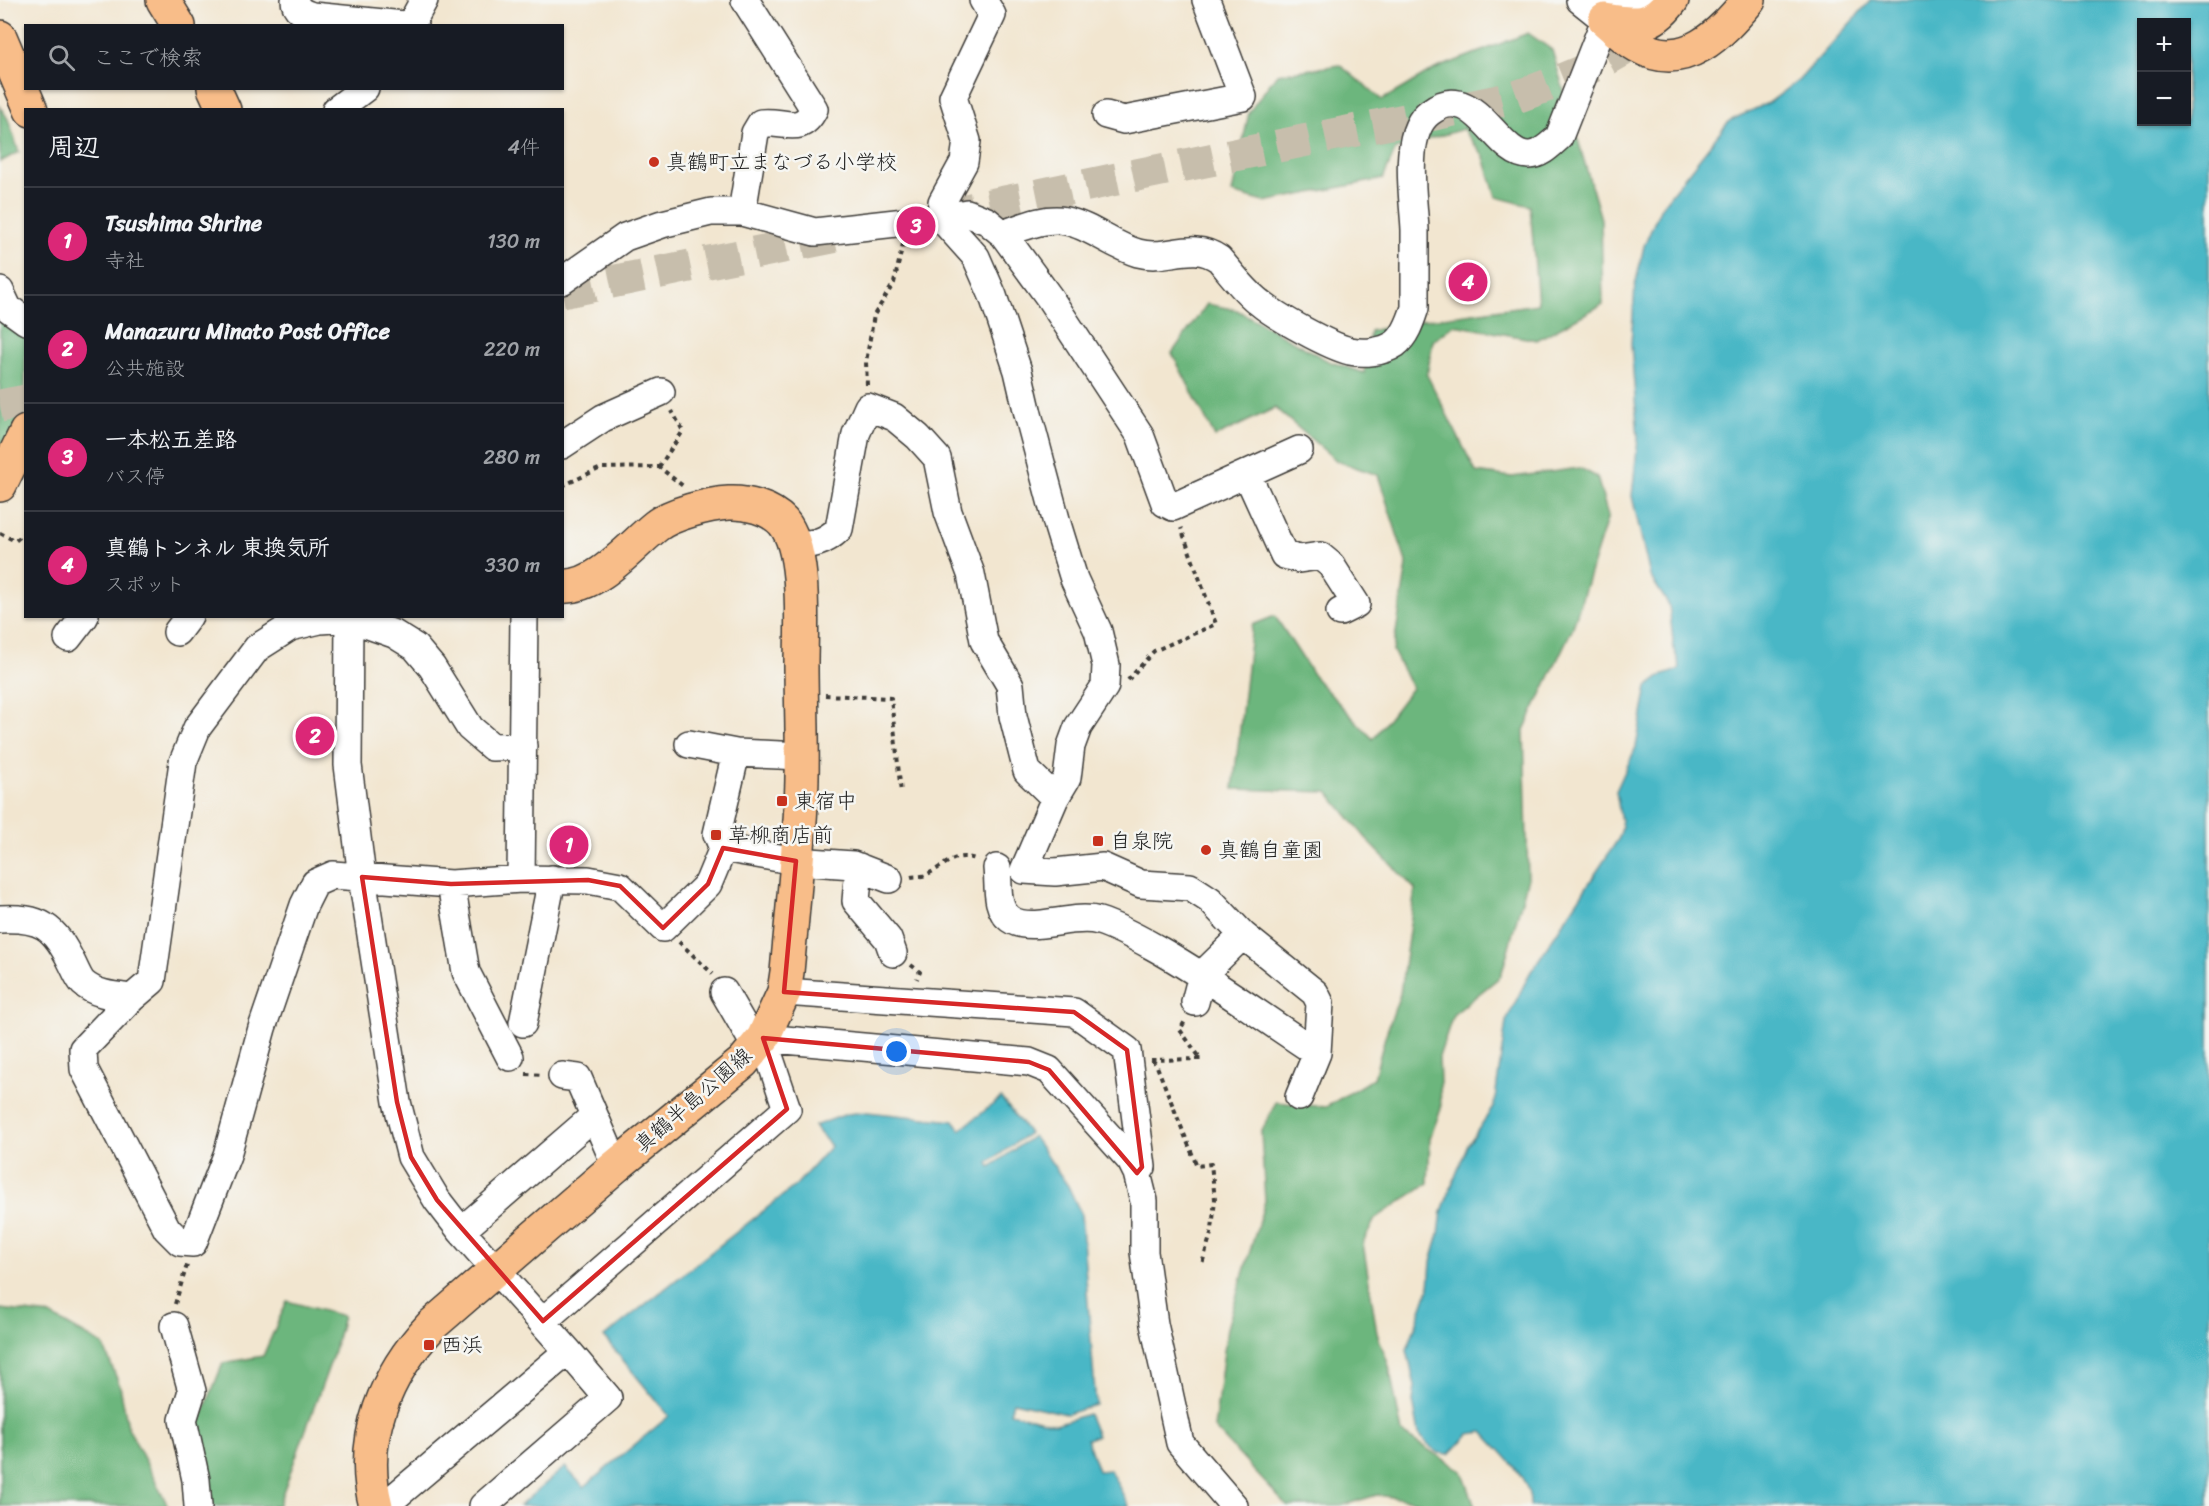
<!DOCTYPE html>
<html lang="ja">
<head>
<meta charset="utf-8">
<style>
  body { margin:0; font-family:Sriracha,"Klee One",sans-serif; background:#242831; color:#f1f3f6 }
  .controls { position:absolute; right:18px; top:18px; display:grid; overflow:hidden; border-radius:0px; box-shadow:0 2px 4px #0004 }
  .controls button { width:54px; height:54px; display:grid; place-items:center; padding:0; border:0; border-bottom:2px solid #363941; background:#171b24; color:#f1f3f6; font:30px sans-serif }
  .you { position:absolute; left:897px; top:1052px; width:21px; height:21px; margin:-15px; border:4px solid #fff; border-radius:50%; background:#1a73e8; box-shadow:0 0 0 9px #1a73e833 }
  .badge { display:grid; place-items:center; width:39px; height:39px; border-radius:50%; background:#db2777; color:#fff; font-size:20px; font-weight:700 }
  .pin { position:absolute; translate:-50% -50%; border:3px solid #fff; box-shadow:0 2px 6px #0006 }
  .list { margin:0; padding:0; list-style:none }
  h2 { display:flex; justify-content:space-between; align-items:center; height:78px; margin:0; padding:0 24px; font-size:26px }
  h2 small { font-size:20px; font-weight:400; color:#9ea1a6 }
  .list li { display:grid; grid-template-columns:39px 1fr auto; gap:18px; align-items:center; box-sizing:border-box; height:108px; padding:0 24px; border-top:2px solid #363941 }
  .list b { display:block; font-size:22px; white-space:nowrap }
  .list p { margin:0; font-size:20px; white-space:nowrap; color:#9ea1a6 }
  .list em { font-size:20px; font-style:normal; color:#9ea1a6 }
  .icon { flex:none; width:33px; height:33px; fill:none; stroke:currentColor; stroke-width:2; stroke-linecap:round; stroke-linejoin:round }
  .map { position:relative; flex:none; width:2209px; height:1506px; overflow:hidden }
  .search { position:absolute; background:#171b24; box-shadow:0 2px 4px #0004; left:24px; top:24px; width:540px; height:66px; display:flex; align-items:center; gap:15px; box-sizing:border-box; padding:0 21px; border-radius:0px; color:#9ea1a6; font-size:22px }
  .panel { position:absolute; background:#171b24; box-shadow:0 2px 4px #0004; left:24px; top:108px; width:540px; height:510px; border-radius:0px }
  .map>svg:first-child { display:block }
</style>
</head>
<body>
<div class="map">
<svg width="2209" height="1506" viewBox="0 0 2209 1506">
  <rect width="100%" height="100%" fill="#f6f6f2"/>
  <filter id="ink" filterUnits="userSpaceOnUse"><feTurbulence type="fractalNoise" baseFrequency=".0167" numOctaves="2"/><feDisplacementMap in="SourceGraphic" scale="12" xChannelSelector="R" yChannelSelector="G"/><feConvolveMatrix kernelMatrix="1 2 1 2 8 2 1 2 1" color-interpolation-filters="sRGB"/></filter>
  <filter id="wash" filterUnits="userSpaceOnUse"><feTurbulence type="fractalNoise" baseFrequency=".008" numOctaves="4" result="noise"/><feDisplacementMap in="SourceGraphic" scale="24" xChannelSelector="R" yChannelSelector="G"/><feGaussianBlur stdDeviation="1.35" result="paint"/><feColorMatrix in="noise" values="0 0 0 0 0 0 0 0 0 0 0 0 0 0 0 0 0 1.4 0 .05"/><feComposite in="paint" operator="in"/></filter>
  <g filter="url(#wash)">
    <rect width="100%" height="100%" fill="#f2e6d0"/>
    <path fill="#6cb67d" stroke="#44694c" stroke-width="1.5" d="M 1528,33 L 1552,50 L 1601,219 L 1603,304 L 1537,340 L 1454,325 L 1433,341 L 1427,375 L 1476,472 L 1512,477 L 1580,468 L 1597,477 L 1608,516 L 1573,627 L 1524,730 L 1528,878 L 1501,976 L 1453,1015 L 1439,1057 L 1441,1109 L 1430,1138 L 1428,1183 L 1375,1219 L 1363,1243 L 1377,1333 L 1389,1366 L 1402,1433 L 1462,1471 L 1475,1506 L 1426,1506 L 1419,1501 L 1377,1495 L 1341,1506 L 1287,1506 L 1214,1428 L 1227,1328 L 1265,1201 L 1261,1133 L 1276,1102 L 1326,1107 L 1374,1078 L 1385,1037 L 1400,994 L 1415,889 L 1370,843 L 1328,792 L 1233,789 L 1252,625 L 1275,616 L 1316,679 L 1373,739 L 1412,688 L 1393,651 L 1407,565 L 1378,475 L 1337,461 L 1275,408 L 1215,437 L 1172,353 L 1207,304 L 1237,310 L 1328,361 L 1364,373 L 1370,331 L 1423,320 L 1538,304 L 1530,206 L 1496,197 L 1484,157 L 1463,129 L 1396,149 L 1383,179 L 1264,202 L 1232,193 L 1249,112 L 1277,74 L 1340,65 L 1382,100 L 1435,69 Z
      M 0,106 L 8,119 L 19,152 L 0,162 Z
      M 0,296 L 26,313 L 25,405 L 0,462 Z
      M 287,1301 L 343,1316 L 332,1358 L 278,1506 L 205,1506 L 199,1423 L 223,1363 L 263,1356 Z
      M 0,1309 L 50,1315 L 103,1345 L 120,1386 L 128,1427 L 168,1506 L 0,1506 Z"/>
    <path fill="#4ab7c6" stroke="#336a71" stroke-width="1.5" fill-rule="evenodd" d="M 1871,0 L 2209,0 L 2209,1506 L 1530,1506 C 1532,1477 1500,1453 1483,1432 L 1469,1434 L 1450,1454 L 1439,1453 L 1428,1445 L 1419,1434 L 1413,1401 L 1415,1386 L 1407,1350 L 1429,1288 L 1431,1262 L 1439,1234 L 1442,1211 L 1467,1146 L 1494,1106 L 1506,1021 L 1530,973 L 1619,838 L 1622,828 L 1616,791 L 1636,747 L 1647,687 L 1661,676 L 1678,670 L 1680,667 L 1674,649 L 1669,605 L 1650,576 L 1632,496 L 1638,439 L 1631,344 L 1635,286 L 1644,246 L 1661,207 L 1729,121 L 1770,102 L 1799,80 ZM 2142,22 L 2186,22 L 2186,122 L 2142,122 Z
      M 1001,1098 L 1029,1133 L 988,1163 L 990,1167 L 1033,1136 L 1068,1186 L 1081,1214 L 1096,1405 L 1067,1414 L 1013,1402 L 1010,1413 L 1056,1424 L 1088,1414 L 1097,1436 L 1087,1439 L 1098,1471 L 1110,1470 L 1129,1506 L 519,1506 L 565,1467 L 584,1487 L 669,1416 L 604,1337 L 796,1185 L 831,1146 L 814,1126 L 847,1114 L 867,1112 L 954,1121 L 960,1130 Z"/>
  </g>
  <g filter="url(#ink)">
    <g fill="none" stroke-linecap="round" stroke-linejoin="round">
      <path stroke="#c7beac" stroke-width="33" stroke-dasharray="33 16" stroke-linecap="butt" d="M 941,215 L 1513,98 C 1564,80 1613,61 1656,28
        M 562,292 L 847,234
        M 0,406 L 26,401"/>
      <defs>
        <path id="minor" d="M 295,0 C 295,10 304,13 312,16 L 414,26
          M 983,0 L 992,15 L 953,97 L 967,141 L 964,162 L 942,202 L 941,218 L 976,257 L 993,296 L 1018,371 L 1028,414 L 1058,527 L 1074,579 L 1098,631 L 1106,665 L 1105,686 L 1078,727 L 1071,746 L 1067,778 L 1055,798 L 1024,870 L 1055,872 L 1103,867 L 1141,884 L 1190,887 L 1210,900 L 1243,935 L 1315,993 L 1320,1003 L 1317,1053 L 1299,1097
          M 1580,0 L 1605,20
          M 411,24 L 424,0
          M 336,110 L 365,88
          M 1106,115 L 1124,120 L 1243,97 L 1206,0
          M 742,212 L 755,133 L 761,123 C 784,120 801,136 814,109 L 745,0
          M 1003,234 C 1023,227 1044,217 1066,221 C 1091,226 1113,246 1138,253 C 1167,261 1192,240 1219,259 C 1232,274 1244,291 1260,303 C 1277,317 1329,346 1350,351 C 1364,354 1383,352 1395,344 C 1406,336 1411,320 1415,308 C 1415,282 1415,256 1415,230 C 1414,199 1401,133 1430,112 C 1475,78 1496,156 1529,155 C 1541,155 1551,144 1559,137 L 1605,20 L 1615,6 L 1640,0
          M 562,281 L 625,237 L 662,224 L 711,212 L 742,212 L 815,232 L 941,218 L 967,213 L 987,221 L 1003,234 L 1049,297 L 1140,435 L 1165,503 L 1173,507 L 1299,450
          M 0,291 L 8,308 L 26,321
          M 562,445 L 603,418 L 661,392
          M 1247,474 L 1284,555 L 1299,559 L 1320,556 L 1331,565 L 1356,604 L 1340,612
          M 794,544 C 813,545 824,543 839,529 L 856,434 L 868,407 L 894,417 L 918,437 L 937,458 L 948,512 L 971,574 L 984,641 L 1010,685 L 1013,716 L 1027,771 L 1055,798
          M 349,616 L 348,765 L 362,877 L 397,1102 L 411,1157 L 437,1200 L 461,1231 L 568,1351 L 384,1506
          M 177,632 L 189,616
          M 68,638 L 85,616
          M 689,744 L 736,753 L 802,756
          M 523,746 L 492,747 L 470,728 L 432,667 L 415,647 L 394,634 L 349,618 L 320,620 L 290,627 L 257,648 L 197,728 L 183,762 L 152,981 L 132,998 L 83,1049 L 84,1069 L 167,1229 L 180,1242 L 193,1243 L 227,1155 L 262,1028 L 304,905 L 315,883 L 333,875 L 451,884 L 521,879 L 588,880 L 620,886 L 663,928 L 708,884 L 723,848 L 796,861 L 853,865 L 889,879
          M 723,848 L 717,834 L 736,753
          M 859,867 L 856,901 L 888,939 L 893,953
          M 997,868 C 999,885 995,908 1010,919 C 1031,934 1073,913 1099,921 C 1121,928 1141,940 1161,951 C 1215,982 1265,1019 1317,1053
          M 521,879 L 524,616
          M 451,884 L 466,972 L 510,1057
          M 0,919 C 41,917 54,926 72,963 C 75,969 79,979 83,983 C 96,995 116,996 132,998
          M 724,992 L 756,1047
          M 784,992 L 1074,1012 L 1127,1050 L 1142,1167 L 1137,1173
          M 1195,1002 L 1202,975 L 1243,935
          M 523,1023 L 552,879
          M 562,1076 L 578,1078 L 616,1166
          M 461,1231 L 594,1116
          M 543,1321 L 787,1109 L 763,1038 L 1029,1062 L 1049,1070 L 1131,1161 L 1137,1173 L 1144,1201 L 1144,1252 L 1154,1324 L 1180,1443 L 1234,1506
          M 174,1326 L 192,1391 L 183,1420 L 196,1480 L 198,1506
          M 483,1506 L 608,1398 L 568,1351"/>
        <path id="major" d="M 163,0 L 179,26
          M 0,37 L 31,110
          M 214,88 L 224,110
          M 0,485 L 26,432
          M 376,1506 C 358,1438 386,1374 432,1325 L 616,1166 L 743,1062 L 763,1038 L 784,992 L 787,972 C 792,916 798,860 801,804 C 804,758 801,711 801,664 C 801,628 807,550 783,522 C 770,508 746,502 729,503 C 709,504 671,514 656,526 C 632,545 596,589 562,586"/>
        <path id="highway" d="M 1605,20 C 1615,29 1626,39 1638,46 C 1685,73 1721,33 1749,0
          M 1605,20 C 1636,25 1652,28 1672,0"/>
      </defs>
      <use href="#minor" stroke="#3c3a37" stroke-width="30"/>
      <use href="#major" stroke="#3c3a37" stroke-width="36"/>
      <use href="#highway" stroke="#3c3a37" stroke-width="36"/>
      <path stroke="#3c3a37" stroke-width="4" stroke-dasharray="4.5 4.5" stroke-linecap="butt" d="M 867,385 L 866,362 L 874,315 L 894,283 L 903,244
        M 659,467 L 683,431 L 672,411
        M 562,486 L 601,468 L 659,467 L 683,486
        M 0,533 L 15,541 L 26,532
        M 1128,680 L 1154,651 L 1216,624 L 1181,528
        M 825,695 L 891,698 L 901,793
        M 911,877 C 915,876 921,877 925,875 C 946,867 953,850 978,860
        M 679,942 L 713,974
        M 911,965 L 920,972 L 917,979
        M 1151,1060 L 1201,1059 L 1180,1030 L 1185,1021
        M 1152,1060 L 1156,1064 L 1197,1166 L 1211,1164 L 1215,1199 L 1212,1230 L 1202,1264
        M 526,1074 L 542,1075
        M 175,1304 L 187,1265"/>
      <use href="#minor" stroke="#fff" stroke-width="27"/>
      <use href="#major" stroke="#f8bd89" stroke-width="33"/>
      <use href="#highway" stroke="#f8bd89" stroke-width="33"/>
    </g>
  </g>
  <path fill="none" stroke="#d62828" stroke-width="4.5" stroke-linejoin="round" d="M 723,848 L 796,861 L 784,992 L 1074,1012 L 1127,1050 L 1142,1167 L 1137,1173 L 1049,1070 L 1029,1062 L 763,1038 L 787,1109 L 543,1321 L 437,1200 L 411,1157 L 397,1102 L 362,877 L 451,884 L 588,880 L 620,886 L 663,928 L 708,884 Z"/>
  <g fill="#c8321e" stroke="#f6f6f2" stroke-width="2">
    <circle cx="654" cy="162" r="6"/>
    <rect x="776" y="795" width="12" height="12" rx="3"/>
    <rect x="710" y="829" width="12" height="12" rx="3"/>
    <rect x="1092" y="835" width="12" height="12" rx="3"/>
    <circle cx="1206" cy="850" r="6"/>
    <rect x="423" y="1339" width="12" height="12" rx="3"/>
  </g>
  <g text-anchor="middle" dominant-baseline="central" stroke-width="5" stroke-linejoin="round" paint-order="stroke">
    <g font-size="21" fill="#1c1c1c" stroke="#f6f6f2" text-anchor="start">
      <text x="666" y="162">真鶴町立まなづる小学校</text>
      <text x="794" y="801">東宿中</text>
      <text x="728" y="835">草柳商店前</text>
      <text x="1110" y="841">自泉院</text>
      <text x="1218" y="850">真鶴自童園</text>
      <text x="441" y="1345">西浜</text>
    </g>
    <g font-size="21" fill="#1c1c1c" stroke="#f6f6f2">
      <text transform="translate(693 1100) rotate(-41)">真鶴半島公園線</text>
    </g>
  </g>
</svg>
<div class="controls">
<button>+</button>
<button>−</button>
</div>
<div class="you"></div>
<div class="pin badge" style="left:569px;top:845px">1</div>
<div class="pin badge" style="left:315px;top:736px">2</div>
<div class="pin badge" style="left:916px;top:226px">3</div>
<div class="pin badge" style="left:1468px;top:282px">4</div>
<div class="search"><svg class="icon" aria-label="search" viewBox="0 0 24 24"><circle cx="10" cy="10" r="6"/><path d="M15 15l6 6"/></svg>ここで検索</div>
<section class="panel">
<h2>周辺<small>4件</small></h2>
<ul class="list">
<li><span class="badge">1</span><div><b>Tsushima Shrine</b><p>寺社</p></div><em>130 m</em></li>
<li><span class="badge">2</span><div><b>Manazuru Minato Post Office</b><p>公共施設</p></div><em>220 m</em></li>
<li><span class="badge">3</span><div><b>一本松五差路</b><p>バス停</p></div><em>280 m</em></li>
<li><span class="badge">4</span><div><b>真鶴トンネル 東換気所</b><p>スポット</p></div><em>330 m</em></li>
</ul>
</section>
</div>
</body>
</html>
